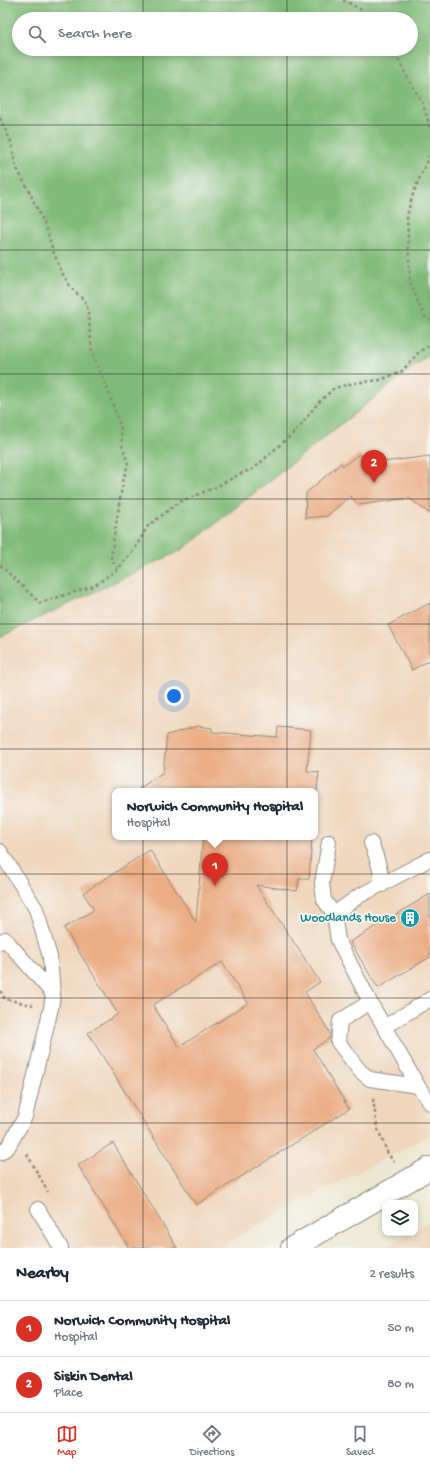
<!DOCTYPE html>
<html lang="en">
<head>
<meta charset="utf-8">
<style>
  body { margin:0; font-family:"Gochi Hand",sans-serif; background:#f6f6f7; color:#1f2937 }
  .controls { position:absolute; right:12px; bottom:12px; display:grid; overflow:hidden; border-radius:8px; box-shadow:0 2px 6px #0003 }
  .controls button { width:36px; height:36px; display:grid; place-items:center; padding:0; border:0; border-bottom:1px solid #e0e1e3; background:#fff; color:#1f2937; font:20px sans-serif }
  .you { position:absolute; left:174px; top:696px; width:14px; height:14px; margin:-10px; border:3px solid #fff; border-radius:50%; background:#1a73e8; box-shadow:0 0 0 6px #1a73e833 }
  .badge { display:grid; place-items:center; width:26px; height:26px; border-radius:50%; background:#d93025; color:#fff; font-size:13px; font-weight:700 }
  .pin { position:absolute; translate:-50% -33px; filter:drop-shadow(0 1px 2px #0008) }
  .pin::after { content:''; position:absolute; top:21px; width:14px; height:12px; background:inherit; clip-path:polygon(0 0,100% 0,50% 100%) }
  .popup { position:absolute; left:112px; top:788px; width:206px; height:52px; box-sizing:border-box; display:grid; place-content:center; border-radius:8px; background:#fff; filter:drop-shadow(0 1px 3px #0005); font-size:13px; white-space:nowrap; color:#747a83 }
  .popup b { font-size:15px; color:#1f2937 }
  .popup::after { content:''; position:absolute; left:50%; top:100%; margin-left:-8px; border:8px solid transparent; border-top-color:#fff }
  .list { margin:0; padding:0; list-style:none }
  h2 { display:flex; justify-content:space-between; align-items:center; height:52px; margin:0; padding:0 16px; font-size:17px }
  h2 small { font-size:13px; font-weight:400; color:#747a83 }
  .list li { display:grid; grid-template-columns:26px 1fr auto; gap:12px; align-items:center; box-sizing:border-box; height:56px; padding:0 16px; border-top:1px solid #e0e1e3 }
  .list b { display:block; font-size:15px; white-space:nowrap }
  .list p { margin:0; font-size:13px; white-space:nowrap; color:#747a83 }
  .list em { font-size:13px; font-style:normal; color:#747a83 }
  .icon { flex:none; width:22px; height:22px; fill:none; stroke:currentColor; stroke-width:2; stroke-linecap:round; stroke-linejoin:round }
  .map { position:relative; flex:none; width:430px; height:1248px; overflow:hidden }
  .search { position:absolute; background:#fff; box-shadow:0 2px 6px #0003; left:12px; right:12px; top:12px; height:44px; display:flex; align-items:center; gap:10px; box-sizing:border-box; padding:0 14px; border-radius:22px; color:#747a83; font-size:15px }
  .sheet { height:164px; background:#fff }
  nav { display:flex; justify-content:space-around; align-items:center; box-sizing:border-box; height:56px; border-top:1px solid #e0e1e3; background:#fff; font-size:11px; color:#747a83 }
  nav a { display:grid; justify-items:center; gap:2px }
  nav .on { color:#d93025 }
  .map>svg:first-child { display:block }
</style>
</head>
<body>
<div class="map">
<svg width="430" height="1248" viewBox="0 0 430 1248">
  <rect width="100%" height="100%" fill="#f6f6f2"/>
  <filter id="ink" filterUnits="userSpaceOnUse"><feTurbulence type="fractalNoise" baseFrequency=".025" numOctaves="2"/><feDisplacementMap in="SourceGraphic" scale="8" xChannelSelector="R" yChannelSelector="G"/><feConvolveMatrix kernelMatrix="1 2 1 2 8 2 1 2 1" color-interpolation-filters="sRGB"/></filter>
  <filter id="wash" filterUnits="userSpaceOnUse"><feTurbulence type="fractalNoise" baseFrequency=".012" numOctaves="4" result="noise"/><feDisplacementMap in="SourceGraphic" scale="16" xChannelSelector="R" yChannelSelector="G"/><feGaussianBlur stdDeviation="0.9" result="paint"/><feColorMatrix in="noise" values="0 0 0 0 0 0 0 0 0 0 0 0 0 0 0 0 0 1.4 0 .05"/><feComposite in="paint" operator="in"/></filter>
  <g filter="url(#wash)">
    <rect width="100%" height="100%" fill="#ede8d1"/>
    <path fill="#f0d6bc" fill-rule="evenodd" d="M 430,354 L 430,1135 L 258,1225 L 219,1248 L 0,1248 L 0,637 L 182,550 ZM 115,791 L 315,791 L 315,837 L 115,837 Z
      M 430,1221 L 430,1248 L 384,1248 L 410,1233 L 415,1233 L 415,1230 Z"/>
    <path fill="#81bb79" stroke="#567352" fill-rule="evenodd" d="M 0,0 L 430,0 L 430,354 L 182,550 L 0,637 ZM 19,19 L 411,19 L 411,49 L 19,49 Z"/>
    <g id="blocks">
      <path fill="#ebad85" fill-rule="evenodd" d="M 359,454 L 367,464 L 430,456 L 430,514 L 409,498 L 359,505 L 350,496 L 327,516 L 305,518 L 306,493 L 341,463 L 343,466 Z
        M 430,603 L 430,660 L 412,670 L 388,625 Z
        M 198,726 L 212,728 L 212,732 L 277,737 L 278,727 L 311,730 L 307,771 L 319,772 L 317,791 L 136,791 L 163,772 L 167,735 Z
        M 203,837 L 312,837 L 309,879 L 299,879 L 297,891 L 256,885 L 320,982 L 305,992 L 330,1033 L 330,1038 L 313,1049 L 349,1109 L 196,1205 L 88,1033 L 118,1014 L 64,928 L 94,910 L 83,893 L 150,850 L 196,922 ZM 222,962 L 248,1003 L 179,1047 L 153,1005 Z
        M 430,894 L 430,957 L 378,988 L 350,942 Z
        M 113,1143 L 177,1248 L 129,1248 L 78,1165 Z"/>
    </g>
  </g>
  <g filter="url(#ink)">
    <use href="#blocks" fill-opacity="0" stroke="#8c8a7e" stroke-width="1"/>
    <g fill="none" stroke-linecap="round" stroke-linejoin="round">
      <defs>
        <path id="lane" d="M 329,842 L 322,883 L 324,900 L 334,914
          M 371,843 C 377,857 381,869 382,885
          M 0,851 L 36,909 L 50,957 L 53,994
          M 430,859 L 359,896 L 334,914 L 338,940 L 370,1002 L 418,1086 L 430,1103
          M 0,942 L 5,939 L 53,994 L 51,1008 L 25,1117 L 8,1147 L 0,1153
          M 370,1002 L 340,1021 L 338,1042 L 360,1071 L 370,1079 L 418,1086
          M 384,1027 L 430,999
          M 38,1209 L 61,1248"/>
        <path id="secondary" d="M 292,1248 L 430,1168"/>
      </defs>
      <use href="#lane" stroke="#8c8a7e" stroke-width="16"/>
      <use href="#secondary" stroke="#8c8a7e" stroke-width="24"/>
      <path stroke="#8c8a7e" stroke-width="2.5" stroke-dasharray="3 3" stroke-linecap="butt" d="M 343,0 L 360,9 L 371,19
        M 393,49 L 405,73 L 423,104 L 430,128
        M 0,118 L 11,142 L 16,167 L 30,193 L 46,228 L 53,251 L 62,273 L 72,289 L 85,301 L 88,310 L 92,353 L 106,385 L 121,428 L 122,445 L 128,464 L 123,481 L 112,549 L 111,559 L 118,569 L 134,550 L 148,526 L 179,502 L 214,488 L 240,474 L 253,469 L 299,428 L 317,404 L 334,388 L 354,383 L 380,380 L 401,372 L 420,351 L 430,345
        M 430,155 L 419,179 L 412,197 L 407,216 L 410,282 L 424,316 L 430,320
        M 0,565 L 40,603 L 94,586 L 118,569
        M 0,991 L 5,999 L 33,1005
        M 373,1099 L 377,1127 L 388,1154 L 394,1162
        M 27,1154 L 48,1192"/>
      <use href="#lane" stroke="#fff" stroke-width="14"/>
      <use href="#secondary" stroke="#fff" stroke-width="22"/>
    </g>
  </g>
  <path fill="none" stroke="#2b2b2b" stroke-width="1" stroke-opacity="0.55" d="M 143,0 L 143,19M 287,0 L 287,19M 143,49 L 143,1248M 287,49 L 287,1248M 0,125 L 430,125M 0,250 L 430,250M 0,374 L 430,374M 0,499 L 430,499M 0,624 L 430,624M 0,749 L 430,749M 0,874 L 430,874M 0,998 L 430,998M 0,1123 L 430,1123"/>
  <defs>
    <symbol id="building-disc" viewBox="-11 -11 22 22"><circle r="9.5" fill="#0f9aa8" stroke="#f6f6f2"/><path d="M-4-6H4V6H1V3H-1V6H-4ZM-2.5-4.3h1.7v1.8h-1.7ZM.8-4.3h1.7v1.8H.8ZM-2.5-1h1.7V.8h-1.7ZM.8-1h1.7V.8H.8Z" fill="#fff"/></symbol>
  </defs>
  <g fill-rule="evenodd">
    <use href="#building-disc" x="399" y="907" width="22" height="22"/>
  </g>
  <g text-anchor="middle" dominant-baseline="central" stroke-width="3.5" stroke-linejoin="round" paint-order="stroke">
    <g font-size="13" fill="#0d838f" stroke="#f6f6f2" text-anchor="end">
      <text x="396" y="918">Woodlands House</text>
    </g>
  </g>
</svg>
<div class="controls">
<button><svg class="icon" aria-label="layers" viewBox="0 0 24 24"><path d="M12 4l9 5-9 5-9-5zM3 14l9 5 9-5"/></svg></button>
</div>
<div class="you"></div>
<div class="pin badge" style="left:215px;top:886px">1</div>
<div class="popup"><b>Norwich Community Hospital</b>Hospital</div>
<div class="pin badge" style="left:374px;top:483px">2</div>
<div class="search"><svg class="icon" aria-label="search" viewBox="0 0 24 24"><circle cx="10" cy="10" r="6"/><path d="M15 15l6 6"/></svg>Search here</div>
</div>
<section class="sheet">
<h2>Nearby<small>2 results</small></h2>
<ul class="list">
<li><span class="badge">1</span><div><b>Norwich Community Hospital</b><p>Hospital</p></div><em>50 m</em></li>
<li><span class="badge">2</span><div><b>Siskin Dental</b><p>Place</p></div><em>80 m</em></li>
</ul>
</section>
<nav>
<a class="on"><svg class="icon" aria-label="map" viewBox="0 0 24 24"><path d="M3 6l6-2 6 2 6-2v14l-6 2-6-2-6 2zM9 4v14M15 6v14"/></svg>Map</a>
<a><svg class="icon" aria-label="directions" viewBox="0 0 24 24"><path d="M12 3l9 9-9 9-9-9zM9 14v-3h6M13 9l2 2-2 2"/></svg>Directions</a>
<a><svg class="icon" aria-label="saved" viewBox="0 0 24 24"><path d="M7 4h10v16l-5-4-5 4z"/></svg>Saved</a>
</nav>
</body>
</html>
